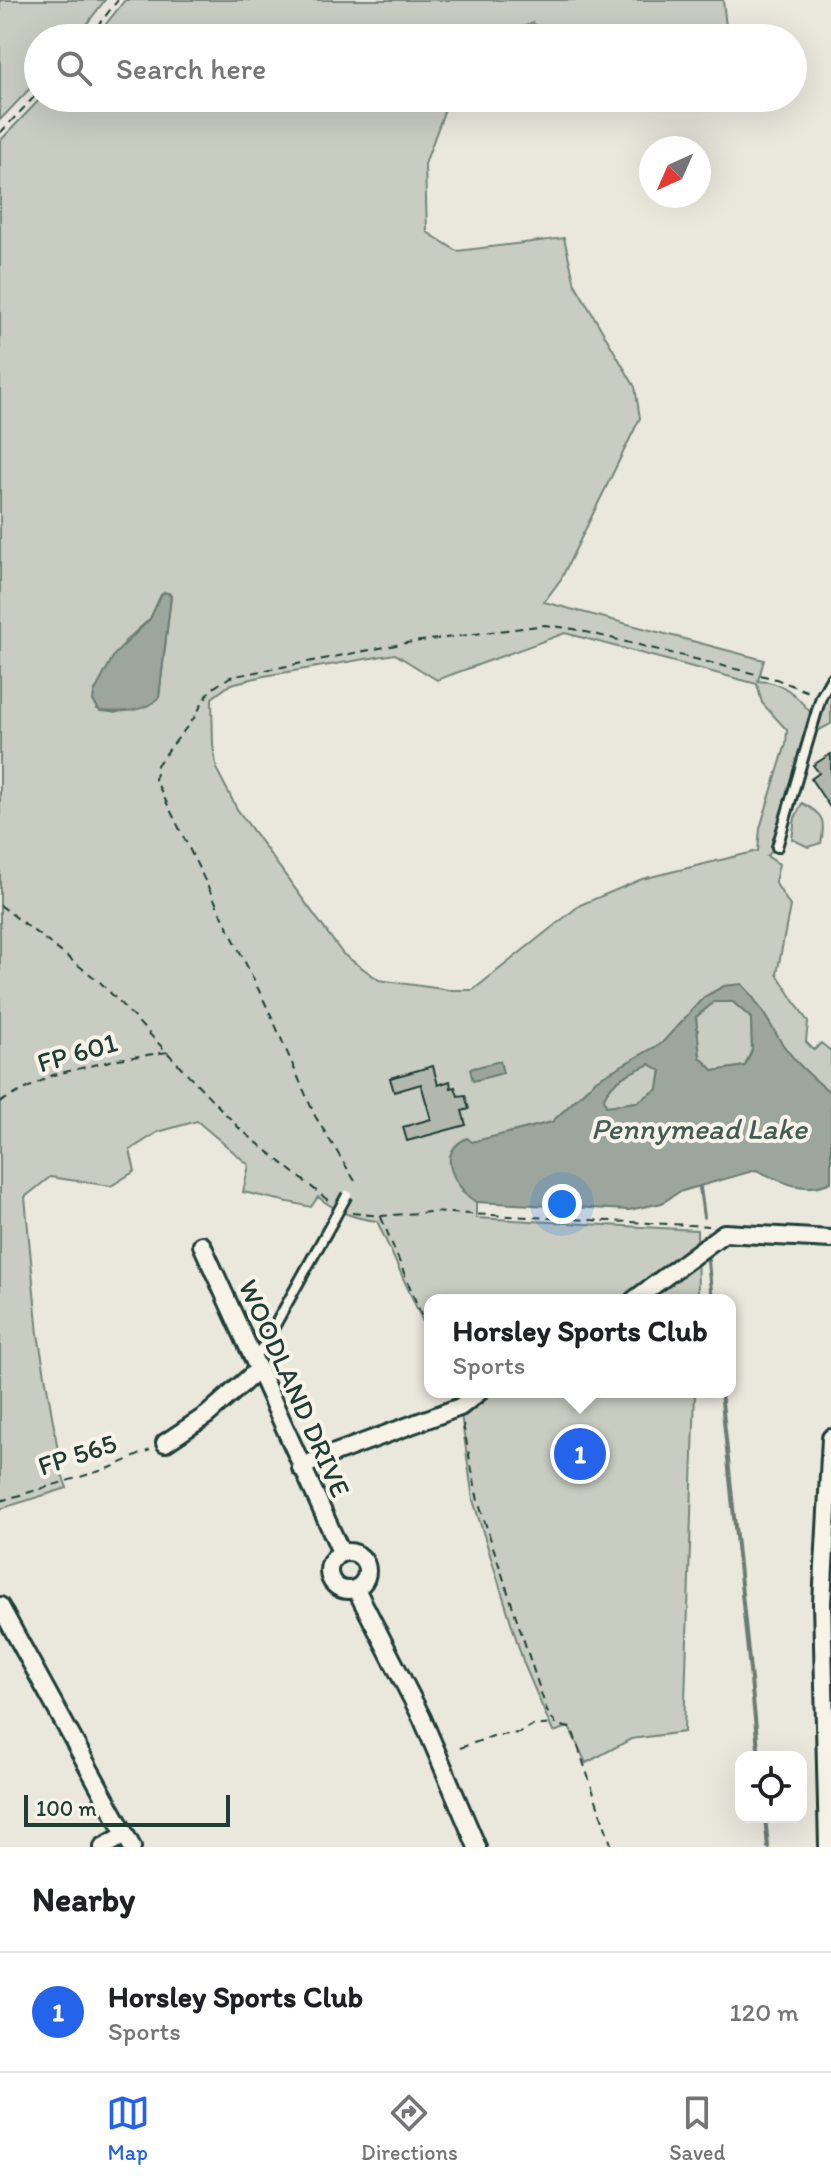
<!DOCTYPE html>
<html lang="en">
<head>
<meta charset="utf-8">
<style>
  body { margin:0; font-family:Itim,sans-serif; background:#f2f2f2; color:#202124 }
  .controls { position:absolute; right:24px; bottom:24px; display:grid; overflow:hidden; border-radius:16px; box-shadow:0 8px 32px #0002 }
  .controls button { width:72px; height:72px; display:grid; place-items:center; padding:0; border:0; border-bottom:2px solid #e0e0e0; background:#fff; color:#202124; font:40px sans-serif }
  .compass { position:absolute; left:639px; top:136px; width:72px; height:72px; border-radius:50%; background:#fff; box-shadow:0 8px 32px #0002; rotate:225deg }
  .scale { position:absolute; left:24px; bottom:20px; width:206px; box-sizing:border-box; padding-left:8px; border:4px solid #1f3d34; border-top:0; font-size:22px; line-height:28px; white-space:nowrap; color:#1f3d34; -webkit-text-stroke:6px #f7f3e8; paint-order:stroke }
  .you { position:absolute; left:562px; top:1204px; width:28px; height:28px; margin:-20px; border:6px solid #fff; border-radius:50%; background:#1a73e8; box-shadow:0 0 0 12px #1a73e833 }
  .badge { display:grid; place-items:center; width:52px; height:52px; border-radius:50%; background:#2563eb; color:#fff; font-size:26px; font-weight:700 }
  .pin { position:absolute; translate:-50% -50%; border:4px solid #fff; box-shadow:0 2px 8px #0006 }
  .popup { position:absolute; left:424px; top:1294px; width:312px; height:104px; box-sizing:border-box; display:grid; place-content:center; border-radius:16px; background:#fff; filter:drop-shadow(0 2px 6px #0005); font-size:26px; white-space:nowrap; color:#757577 }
  .popup b { font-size:30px; color:#202124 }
  .popup::after { content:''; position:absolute; left:50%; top:100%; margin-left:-16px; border:16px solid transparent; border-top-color:#fff }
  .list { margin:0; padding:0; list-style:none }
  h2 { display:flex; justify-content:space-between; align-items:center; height:104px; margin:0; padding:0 32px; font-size:34px }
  h2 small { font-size:26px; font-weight:400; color:#757577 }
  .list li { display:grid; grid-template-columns:52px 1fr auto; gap:24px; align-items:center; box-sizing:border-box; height:120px; padding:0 32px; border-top:2px solid #e0e0e0 }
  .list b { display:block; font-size:30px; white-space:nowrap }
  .list p { margin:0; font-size:26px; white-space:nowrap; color:#757577 }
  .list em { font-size:26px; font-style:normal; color:#757577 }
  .icon { flex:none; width:44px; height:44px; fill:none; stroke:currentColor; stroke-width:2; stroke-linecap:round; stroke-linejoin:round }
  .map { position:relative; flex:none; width:831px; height:1847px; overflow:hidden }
  .search { position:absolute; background:#fff; box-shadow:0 8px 32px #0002; left:24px; right:24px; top:24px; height:88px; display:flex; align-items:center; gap:20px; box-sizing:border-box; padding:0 28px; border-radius:44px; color:#757577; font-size:30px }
  .sheet { height:224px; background:#fff }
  nav { display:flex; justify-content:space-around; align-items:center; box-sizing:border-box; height:112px; border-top:2px solid #e0e0e0; background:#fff; font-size:22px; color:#757577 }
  nav a { display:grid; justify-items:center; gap:4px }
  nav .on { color:#2563eb }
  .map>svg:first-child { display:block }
</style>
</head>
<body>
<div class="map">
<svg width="831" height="1847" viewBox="0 0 831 1847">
  <rect width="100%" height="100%" fill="#eae8dd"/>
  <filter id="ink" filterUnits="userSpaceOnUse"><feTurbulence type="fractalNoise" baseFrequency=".0125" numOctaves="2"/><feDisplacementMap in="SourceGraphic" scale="16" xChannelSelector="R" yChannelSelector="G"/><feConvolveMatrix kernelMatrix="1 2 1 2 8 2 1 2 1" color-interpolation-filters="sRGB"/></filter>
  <g filter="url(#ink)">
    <path fill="#c8ccc1" stroke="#74847a" stroke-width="2" fill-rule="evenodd" d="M 0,0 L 105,0 L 76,38 L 38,38 L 38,80 L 0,120 Z
      M 125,0 L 723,0 L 726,27 L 715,38 L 553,38 L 533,23 L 489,38 L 95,38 Z
      M 41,98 L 449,98 L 425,164 L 427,232 L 457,251 L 564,238 L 575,284 L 635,387 L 640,418 L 561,579 L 544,602 L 764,660 L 758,681 C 784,682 795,694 811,713 L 823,708 L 831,687 L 831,724 L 813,733 L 782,842 L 767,856 L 779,864 L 775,882 L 790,906 L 777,974 L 808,1022 L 806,1042 L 814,1050 L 821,1043 L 831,1051 L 831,1093 C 812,1078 791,1059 778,1038 C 766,1019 758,1001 742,985 L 724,986 L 704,997 L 662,1043 L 596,1080 L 552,1122 L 472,1142 L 462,1192 L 476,1202 L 476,1218 L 697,1230 L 698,1300 L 430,1300 L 430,1337 L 377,1221 C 353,1218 337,1212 318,1197 L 311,1207 L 243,1192 L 249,1165 L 197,1121 L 158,1132 L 130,1150 L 135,1171 L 111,1186 L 50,1177 L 25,1197 L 38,1334 L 62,1474 L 67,1488 L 0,1509 L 0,141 ZM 169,593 L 171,596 L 159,697 L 115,713 L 97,709 L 125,641 L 150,619 L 161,595 ZM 565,633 L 757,684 L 762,703 L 787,730 L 786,744 L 760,828 L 758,851 L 642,879 L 580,905 L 473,990 L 449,990 L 379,980 L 343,954 L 237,809 L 217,770 L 213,745 L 212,698 L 231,684 L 264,676 L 395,654 L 437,680 Z
      M 802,803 C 823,814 826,820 821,843 L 808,847 L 792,839 L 795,818 Z
      M 714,1002 L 733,1002 L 751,1018 L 752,1050 L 745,1066 L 714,1071 L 700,1057 L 696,1017 Z
      M 650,1064 L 661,1070 L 658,1089 L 637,1102 L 606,1106 L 603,1098 C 613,1079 631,1072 650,1064 Z
      M 453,1392 L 695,1392 L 684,1732 L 631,1739 L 586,1763 L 569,1727 L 553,1732 L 524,1664 L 473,1500 L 460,1407 Z"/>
    <path fill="#9ca69c" stroke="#6a7c72" stroke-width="2" fill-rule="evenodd" d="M 165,592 L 171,596 L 159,697 C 147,712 119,713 100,711 L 93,701 L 94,693 L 114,655 L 150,619 L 161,595 Z
      M 742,984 C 758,1001 766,1018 778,1037 C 791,1059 812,1078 831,1093 L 831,1182 C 803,1195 781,1181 756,1170 L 679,1192 L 662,1203 L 629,1210 L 476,1202 C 455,1186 434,1154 467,1138 L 472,1142 L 552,1122 L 596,1080 L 662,1043 L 704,997 L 724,986 ZM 714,1002 L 733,1002 L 751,1018 L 752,1050 L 745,1066 L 714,1071 L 700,1057 L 696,1017 ZM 650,1064 L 661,1071 L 658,1089 L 637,1102 L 606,1106 L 604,1098 C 613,1079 631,1072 650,1064 Z
      M 500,1061 L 503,1073 L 473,1081 L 470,1069 Z"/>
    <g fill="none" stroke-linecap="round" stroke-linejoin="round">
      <path stroke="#6a7c72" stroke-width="4" d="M 700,1188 L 704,1217
        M 707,1252 L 712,1300
        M 721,1392 L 759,1757
        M 765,1817 L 768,1847"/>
    </g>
    <path fill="#b2b8ae" stroke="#1f3d34" stroke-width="2" d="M 831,754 L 831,809 L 811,779 L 819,773 L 813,765 Z
      M 433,1066 L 438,1085 L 450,1081 L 451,1088 L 455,1087 L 458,1096 L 465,1095 L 469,1109 L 462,1111 L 466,1125 L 407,1141 L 403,1127 L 431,1119 L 421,1084 L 394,1092 L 390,1078 Z"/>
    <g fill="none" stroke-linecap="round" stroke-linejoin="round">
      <defs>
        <path id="service" d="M 777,847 L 821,697 L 831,679
          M 254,1357 L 264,1345 L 335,1217"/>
        <path id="minor" d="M 202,1245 L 341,1552
          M 634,1300 L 724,1233 L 831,1239
          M 165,1443 L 207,1415 L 259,1369
          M 301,1468 L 316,1460 L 460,1407 L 479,1392
          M329 1571a19 19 0 1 1 38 0a19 19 0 1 1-38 0Z
          M 356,1589 L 422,1718 L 477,1847
          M 0,1606 L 132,1847
          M 103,1847 L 125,1835
          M 828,1847 L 822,1603 L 831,1438"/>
      </defs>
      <use href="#service" stroke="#1f3d34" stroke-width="14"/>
      <use href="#minor" stroke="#1f3d34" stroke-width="22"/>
      <path stroke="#1f3d34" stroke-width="2" stroke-dasharray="8 6" stroke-linecap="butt" d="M 88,38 L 118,0
        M 0,133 L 38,93
        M 0,905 L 100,982 L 240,1129 L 329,1201
        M 0,1102 L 53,1075 L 118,1059 L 168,1052
        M 355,1181 L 315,1116 L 270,1013 L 155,779 L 157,765 L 194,718 L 210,690 L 230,677 L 406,643 L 545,625 L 574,629 L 776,679 L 811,693
        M 352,1213 L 381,1216 L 430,1212 L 709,1226
        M 381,1217 L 430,1336
        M 463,1424 L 478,1501 L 547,1711 L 556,1724 L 572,1729 L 612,1847
        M 0,1501 L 110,1468 L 150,1450
        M 460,1748 L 493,1736 L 519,1733 L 531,1726 L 555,1724"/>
      <use href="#service" stroke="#f7f3e8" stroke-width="8"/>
      <use href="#minor" stroke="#f7f3e8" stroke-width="16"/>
      <defs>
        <path id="service-bridge" d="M 335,1217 L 347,1195"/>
      </defs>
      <use href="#service-bridge" stroke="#1f3d34" stroke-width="14" stroke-linecap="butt"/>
      <use href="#service-bridge" stroke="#f7f3e8" stroke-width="8"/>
    </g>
  </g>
  <g text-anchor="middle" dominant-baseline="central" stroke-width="8" stroke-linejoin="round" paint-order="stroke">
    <g font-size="28" fill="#1f3d34" stroke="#f7f3e8">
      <text transform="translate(77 1052) rotate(-16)">FP 601</text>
      <text transform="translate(295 1388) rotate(66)">WOODLAND DRIVE</text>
      <text transform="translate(77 1454) rotate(-18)">FP 565</text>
    </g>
    <g font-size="30" font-style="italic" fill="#445c53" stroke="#f7f3e8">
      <text x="699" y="1128">Pennymead Lake</text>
    </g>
  </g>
</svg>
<div class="controls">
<button><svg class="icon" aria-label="locate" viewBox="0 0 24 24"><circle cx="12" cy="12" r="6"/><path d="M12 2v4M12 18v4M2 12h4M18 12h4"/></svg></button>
</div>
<svg class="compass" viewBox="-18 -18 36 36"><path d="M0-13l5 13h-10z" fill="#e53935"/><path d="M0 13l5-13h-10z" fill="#757577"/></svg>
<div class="scale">100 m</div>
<div class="you"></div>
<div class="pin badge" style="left:580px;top:1454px">1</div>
<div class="popup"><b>Horsley Sports Club</b>Sports</div>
<div class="search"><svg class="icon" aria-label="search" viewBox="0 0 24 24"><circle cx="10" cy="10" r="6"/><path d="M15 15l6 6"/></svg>Search here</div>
</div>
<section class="sheet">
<h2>Nearby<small></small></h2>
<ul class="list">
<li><span class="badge">1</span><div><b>Horsley Sports Club</b><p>Sports</p></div><em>120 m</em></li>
</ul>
</section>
<nav>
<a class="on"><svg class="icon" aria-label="map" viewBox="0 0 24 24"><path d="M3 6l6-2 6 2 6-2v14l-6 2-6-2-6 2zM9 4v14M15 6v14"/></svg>Map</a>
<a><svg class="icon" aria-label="directions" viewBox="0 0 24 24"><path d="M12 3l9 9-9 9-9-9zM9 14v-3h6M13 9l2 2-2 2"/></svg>Directions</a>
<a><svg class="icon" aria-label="saved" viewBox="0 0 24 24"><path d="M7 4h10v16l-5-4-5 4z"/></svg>Saved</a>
</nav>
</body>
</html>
